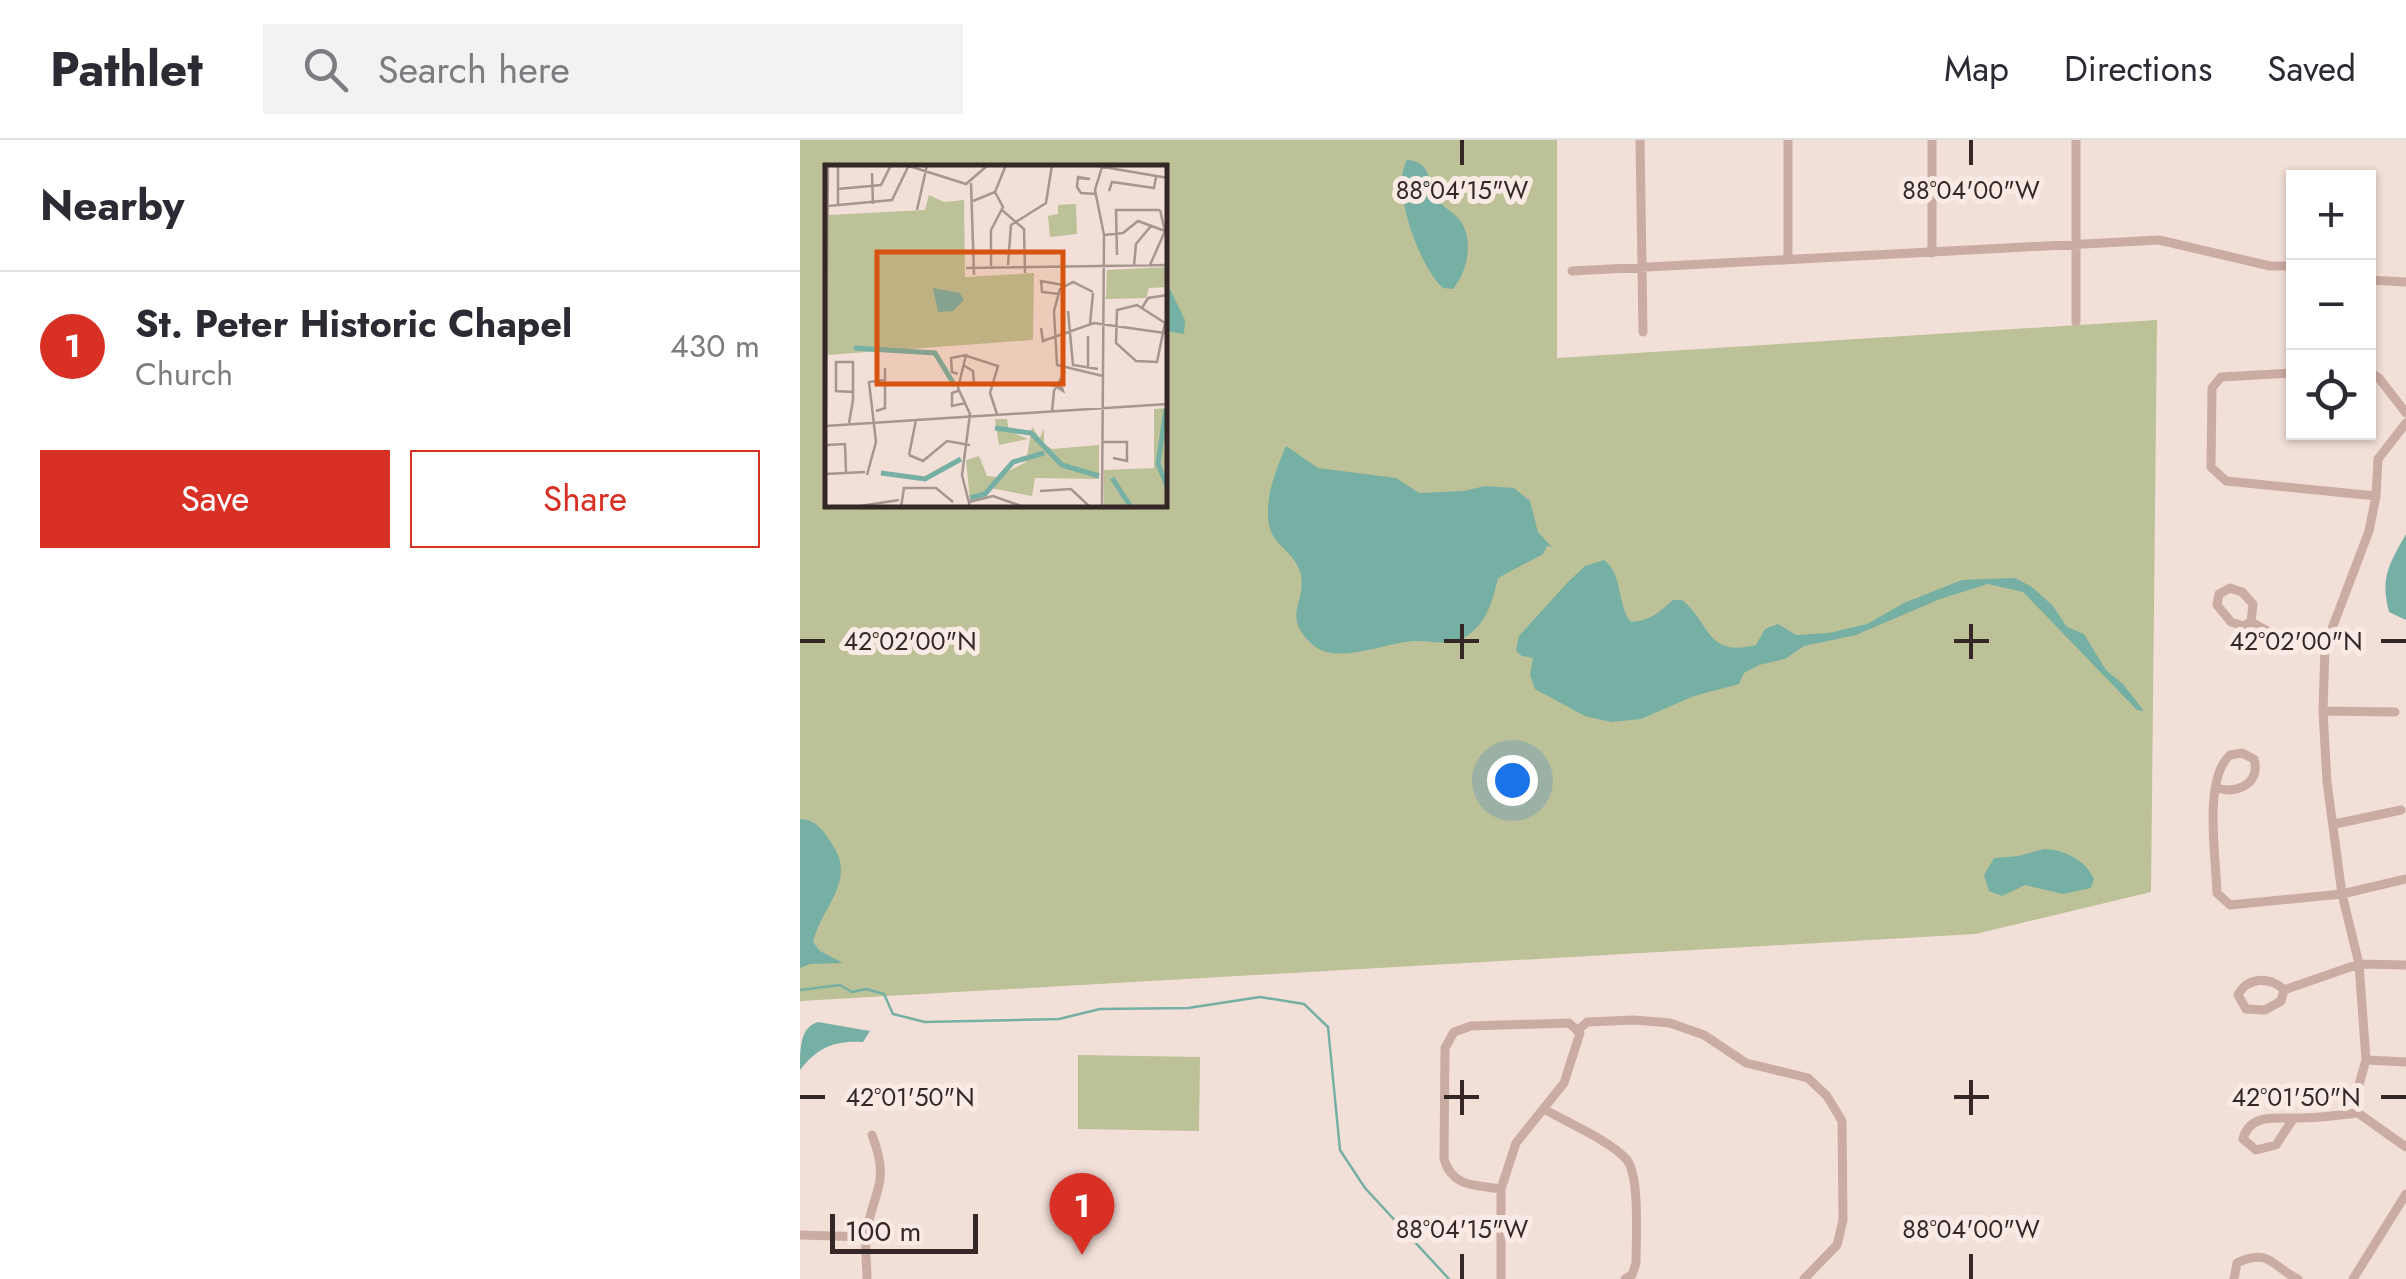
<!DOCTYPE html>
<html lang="en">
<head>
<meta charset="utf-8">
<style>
  body { margin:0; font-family:Jost,sans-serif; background:#f2f2f3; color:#2b2b33 }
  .controls { position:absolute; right:30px; top:30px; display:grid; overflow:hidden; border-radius:0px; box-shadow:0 2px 8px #0004 }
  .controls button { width:90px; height:90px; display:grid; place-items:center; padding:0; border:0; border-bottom:2px solid #e1e1e2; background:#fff; color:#2b2b33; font:50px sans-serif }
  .scale { position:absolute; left:30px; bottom:25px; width:148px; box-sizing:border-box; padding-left:10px; border:5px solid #352726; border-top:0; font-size:28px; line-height:35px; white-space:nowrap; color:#352726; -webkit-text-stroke:8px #f9eae4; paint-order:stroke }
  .you { position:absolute; left:712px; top:640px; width:35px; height:35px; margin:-25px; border:8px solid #fff; border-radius:50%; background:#1a73e8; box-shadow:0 0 0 15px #1a73e833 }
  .badge { display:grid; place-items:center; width:65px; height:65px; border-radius:50%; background:#d93025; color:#fff; font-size:32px; font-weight:700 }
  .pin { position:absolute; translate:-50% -82px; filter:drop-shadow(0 2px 5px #0008) }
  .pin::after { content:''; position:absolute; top:52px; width:35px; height:30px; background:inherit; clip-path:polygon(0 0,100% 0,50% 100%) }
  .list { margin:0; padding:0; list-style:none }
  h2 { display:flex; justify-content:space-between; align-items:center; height:130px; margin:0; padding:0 40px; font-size:42px }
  h2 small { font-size:32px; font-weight:400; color:#7c7c81 }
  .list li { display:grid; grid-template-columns:65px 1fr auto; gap:30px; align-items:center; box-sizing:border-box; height:150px; padding:0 40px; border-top:2px solid #e1e1e2 }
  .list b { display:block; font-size:38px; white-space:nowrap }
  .list p { margin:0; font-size:32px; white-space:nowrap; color:#7c7c81 }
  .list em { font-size:32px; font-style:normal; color:#7c7c81 }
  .actions { display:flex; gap:20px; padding:30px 40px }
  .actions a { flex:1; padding:22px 0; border:2px solid #d93025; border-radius:0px; text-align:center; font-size:35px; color:#d93025 }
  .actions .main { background:#d93025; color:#fff }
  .icon { flex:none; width:55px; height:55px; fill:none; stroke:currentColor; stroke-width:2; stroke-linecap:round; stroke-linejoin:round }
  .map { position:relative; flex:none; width:1606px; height:1139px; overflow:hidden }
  header { display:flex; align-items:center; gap:60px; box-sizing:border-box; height:140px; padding:0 50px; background:#fff; border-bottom:2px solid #e1e1e2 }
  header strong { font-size:48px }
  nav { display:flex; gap:55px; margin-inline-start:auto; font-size:35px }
  .search { width:700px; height:90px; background:#f2f2f3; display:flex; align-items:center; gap:25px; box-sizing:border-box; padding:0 35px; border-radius:0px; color:#7c7c81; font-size:38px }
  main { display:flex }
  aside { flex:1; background:#fff }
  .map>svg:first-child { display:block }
</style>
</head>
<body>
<header>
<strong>Pathlet</strong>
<div class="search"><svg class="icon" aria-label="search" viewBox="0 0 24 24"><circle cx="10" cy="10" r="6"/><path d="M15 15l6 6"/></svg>Search here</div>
<nav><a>Map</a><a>Directions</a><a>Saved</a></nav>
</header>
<main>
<aside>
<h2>Nearby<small></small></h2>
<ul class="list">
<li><span class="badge">1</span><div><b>St. Peter Historic Chapel</b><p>Church</p></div><em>430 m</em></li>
</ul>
<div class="actions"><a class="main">Save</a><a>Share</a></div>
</aside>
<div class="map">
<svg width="1606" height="1139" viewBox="0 0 1606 1139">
  <rect width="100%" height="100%" fill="#f2dfd7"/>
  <path fill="#bcc197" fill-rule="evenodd" d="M 0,0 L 757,0 L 757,218 L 1357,180 L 1351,752 L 1175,794 L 0,861 ZM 28,28 L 365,28 L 365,365 L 28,365 Z
    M 278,915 L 400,917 L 399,991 L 278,989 Z"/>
  <path fill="#76afa4" d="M 607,20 C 633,21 627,45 638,60 C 644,69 656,73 661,82 C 674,102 667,132 653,149 L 643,148 C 620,128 590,48 607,20 Z
    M 365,139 L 385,180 L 384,194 L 365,191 Z
    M 486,306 L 518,328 L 596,338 L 619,353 L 664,351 L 685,346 L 714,348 L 730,361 L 738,392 L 752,407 L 747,406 L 743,414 L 698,438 C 692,463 686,487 660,500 C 647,506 629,500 615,501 C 585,502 538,526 513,505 C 478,475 511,459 499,429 C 494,416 483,409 475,399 C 458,373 475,332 486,306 Z
    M 1606,394 L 1606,480 L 1589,472 C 1580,438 1589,424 1606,394 Z
    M 804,420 C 823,433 817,466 831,482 C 850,481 860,472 873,460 L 882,460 C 910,482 906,518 956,505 L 965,489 L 978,484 L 996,495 L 1029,493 L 1067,484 L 1104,463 L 1162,440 L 1215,438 L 1232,447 L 1253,466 L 1267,487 L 1284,494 L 1306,530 L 1323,544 L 1344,571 L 1337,570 L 1223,452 L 1188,444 L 1140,459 L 1056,495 L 1004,506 L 985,519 L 959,525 L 944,533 L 939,544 L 894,556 L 841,579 L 811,582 L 785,576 L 735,549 L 730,535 L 733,518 L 722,516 L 716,511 L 719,496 L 767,443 L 785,426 Z
    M 0,679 C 16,680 22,689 30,701 C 59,740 22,765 13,802 L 20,811 L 43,823 L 10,824 L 0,828 Z
    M 1244,709 C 1263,709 1286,720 1294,739 L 1291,748 L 1263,754 L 1225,745 L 1202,756 L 1189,751 L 1184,735 L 1194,718 L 1219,716 Z
    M 18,882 L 70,891 L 63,902 C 34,900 17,908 0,930 C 0,909 0,887 18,882 Z"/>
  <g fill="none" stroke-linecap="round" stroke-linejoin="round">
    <path stroke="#76afa4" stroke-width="2.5" d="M 0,850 L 40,845 L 52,852 L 66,849 L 84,854 L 93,874 L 125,882 L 259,879 L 300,869 L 388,868 L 460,857 L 504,864 L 528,887 L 540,1010 L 565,1048 L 649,1139"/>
    <path stroke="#caaca3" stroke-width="9" d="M 840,0 L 843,192
      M 1132,113 L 1132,0
      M 988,119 L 988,0
      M 772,131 L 1359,100 L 1470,126 L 1494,126
      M 1568,140 L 1606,142
      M 1276,182 L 1276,0
      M 1568,231 L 1579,238 L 1606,273
      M 1494,233 L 1421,237 L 1412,248 L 1411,327 L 1426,341 L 1576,356
      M 1606,283 L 1578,319 L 1576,356 L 1569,391 L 1525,507 L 1523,571 L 1527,642 L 1542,754 L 1559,824 L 1566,920 L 1558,948 L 1558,973 L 1606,1007
      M 1451,482 L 1453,464 L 1442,452 L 1430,448 L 1419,454 L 1417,465 L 1431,482 L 1444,486 L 1451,482 L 1473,494 L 1525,507
      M 1523,571 L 1595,572
      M 1416,648 C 1437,654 1461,644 1454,619 L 1442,613 L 1430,615 C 1403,639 1416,717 1417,753 L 1430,765 L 1542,754 L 1606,739
      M 1535,684 L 1601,670
      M 1484,850 C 1470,836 1447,837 1438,855 L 1446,869 L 1465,870 L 1481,861 L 1484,850 L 1559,824 L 1606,825
      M 777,891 L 787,882 L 834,880 L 870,883 L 904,895 L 946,923 L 1008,938 L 1027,956 L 1042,981 L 1043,1080 L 1037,1105 L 1004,1139
      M 1566,920 L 1606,922
      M 744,969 C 766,982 811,1001 827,1020 C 840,1037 836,1099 836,1123 L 832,1135 L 825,1139
      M 1493,979 L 1476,1005 L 1456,1010 L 1443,999 C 1450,972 1479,979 1499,978 C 1519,978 1538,975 1558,973
      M 701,1049 C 675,1045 652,1047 644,1019 L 645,908 L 654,892 L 671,886 L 769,883 L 780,893 L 764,943 L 716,1003 L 701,1049 L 701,1139
      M 0,1095 L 66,1097
      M 67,1139 C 67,1126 65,1111 66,1098 C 71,1051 92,1047 72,995
      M 1434,1139 L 1437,1123 C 1470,1107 1473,1128 1498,1139
      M 1553,1139 L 1606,1054"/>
  </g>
  <path fill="none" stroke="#352726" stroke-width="4" d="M 662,0 L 662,25M 1171,0 L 1171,25M 662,484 L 662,519M 1171,484 L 1171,519M 0,501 L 25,501M 644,501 L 679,501M 1154,501 L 1189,501M 1581,501 L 1606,501M 662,940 L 662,975M 1171,940 L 1171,975M 0,957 L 25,957M 644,957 L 679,957M 1154,957 L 1189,957M 1581,957 L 1606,957M 662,1114 L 662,1139M 1171,1114 L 1171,1139"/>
  <g transform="translate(25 25)">
    <rect width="342" height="342" fill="#f2dfd7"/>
    <path d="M 104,30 L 119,37 L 139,35 L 140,112 L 209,108 L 208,175 L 2,190 L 3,50 L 100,45 ZM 251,39 L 252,69 L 225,72 L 223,51 L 233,49 L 233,40 ZM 342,102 L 342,122 L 324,123 L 321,133 L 281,134 L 282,105 ZM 342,243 L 342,342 L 279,342 L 279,305 L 329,303 L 329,244 ZM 170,254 L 182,254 L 184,266 L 203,274 L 174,280 ZM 207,262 L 215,273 L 219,263 L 219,279 L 227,284 L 274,280 L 274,314 L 210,313 L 207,331 L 165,323 L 162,331 L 145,335 L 141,295 L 154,291 L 162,311 L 172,312 L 201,297 Z" fill="#bcc197"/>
    <path d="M 108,123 L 135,128 L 139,135 L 128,146 L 113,147 Z" fill="#76afa4"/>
    <path fill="none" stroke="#76afa4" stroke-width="5" d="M 29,183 L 110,188 L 130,221M 341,244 L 333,299 L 343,323M 170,263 L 206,268 L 237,300 L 274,311M 56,308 L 100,314 L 136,294M 287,313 L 306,342M 145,333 L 160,329 L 188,297 L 219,288"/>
    <path fill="none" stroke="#a69590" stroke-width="2.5" d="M 81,0 L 141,19 L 163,0M 267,0 L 343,13M 277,2 L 270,25 L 279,70 L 277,342M 47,8 L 48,39M 253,13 L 265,14 L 253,12 L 252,22 L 256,28 L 271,29M 146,18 L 149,110M 12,24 L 56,20 L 66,0M 284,26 L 287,17 L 329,23 L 331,12M 148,36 L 170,27 L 181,0M 3,41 L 67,35 L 84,0M 13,41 L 13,0M 92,45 L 102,0M 177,45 L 199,64 L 200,108M 279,70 L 298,68 L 313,56 L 340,66M 292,90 L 291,45 L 335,45M 183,100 L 186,60 L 221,38 L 227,0M 325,100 L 340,66 L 335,45M 166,101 L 166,65 L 178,42 L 170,27M 309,101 L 311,79 L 326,61M 141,103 L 343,100M 268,127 L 248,117 L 235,124 L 229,146 L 232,200 L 278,211M 234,129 L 217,127 L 216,116 L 238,120M 312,140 L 340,158 L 332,197 L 311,196 L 291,178 L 292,145 ZM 317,143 L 323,133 L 343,130M 243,146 L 248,200 L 273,204M 265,159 L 268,128M 216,163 L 218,176 L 269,158 L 340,168M 263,171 L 263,203M 142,191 L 173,201 L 165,228 L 172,249M 133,209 L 127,207 L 126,193 L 141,190 L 133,223 L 145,249 L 137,310 L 145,342M 224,219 L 218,218 L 237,223 L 238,226 L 233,223M 133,220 L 149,218 L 148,206 L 138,200M 133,226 L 127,228 L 127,241 L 141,238M 51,246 L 60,243 L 60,203M 227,247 L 229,226 L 240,206M 91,255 L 343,239M 24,258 L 28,235 L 28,197 L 11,197 L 11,226 L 28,227M 0,261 L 92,255M 277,277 L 302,277 L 302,296 L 288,293M 2,280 L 20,279 L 21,307M 84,290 L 98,296 L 122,276 L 145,280M 84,290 L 91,255M 0,309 L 40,307M 42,310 L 51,277 L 44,217 L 59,215M 215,326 L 246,324 L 265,342M 144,337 L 168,331 L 199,342M 0,342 L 3,0M 29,342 L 74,335M 76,342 L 79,323 L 111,323 L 128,337"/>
    <path fill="#d6540f" fill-opacity="0.15" stroke="#d6540f" stroke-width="5" d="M 52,87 L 238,87 L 238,219 L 52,219 Z"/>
    <rect width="342" height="342" fill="none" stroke="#352726" stroke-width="5"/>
  </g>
  <g font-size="25" text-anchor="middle" fill="#352726" stroke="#f9eae4" stroke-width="10" stroke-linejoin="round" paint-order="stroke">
    <text x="662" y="59">88°04'15"W</text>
    <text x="1171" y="59">88°04'00"W</text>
    <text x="110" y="510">42°02'00"N</text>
    <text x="1496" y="510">42°02'00"N</text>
    <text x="110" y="966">42°01'50"N</text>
    <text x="1496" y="966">42°01'50"N</text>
    <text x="662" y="1098">88°04'15"W</text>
    <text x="1171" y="1098">88°04'00"W</text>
  </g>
</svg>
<div class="controls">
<button>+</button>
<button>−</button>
<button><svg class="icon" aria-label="locate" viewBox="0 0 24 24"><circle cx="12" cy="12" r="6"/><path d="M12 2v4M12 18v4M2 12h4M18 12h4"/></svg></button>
</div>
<div class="scale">100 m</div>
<div class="you"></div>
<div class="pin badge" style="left:282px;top:1115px">1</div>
</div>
</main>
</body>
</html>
